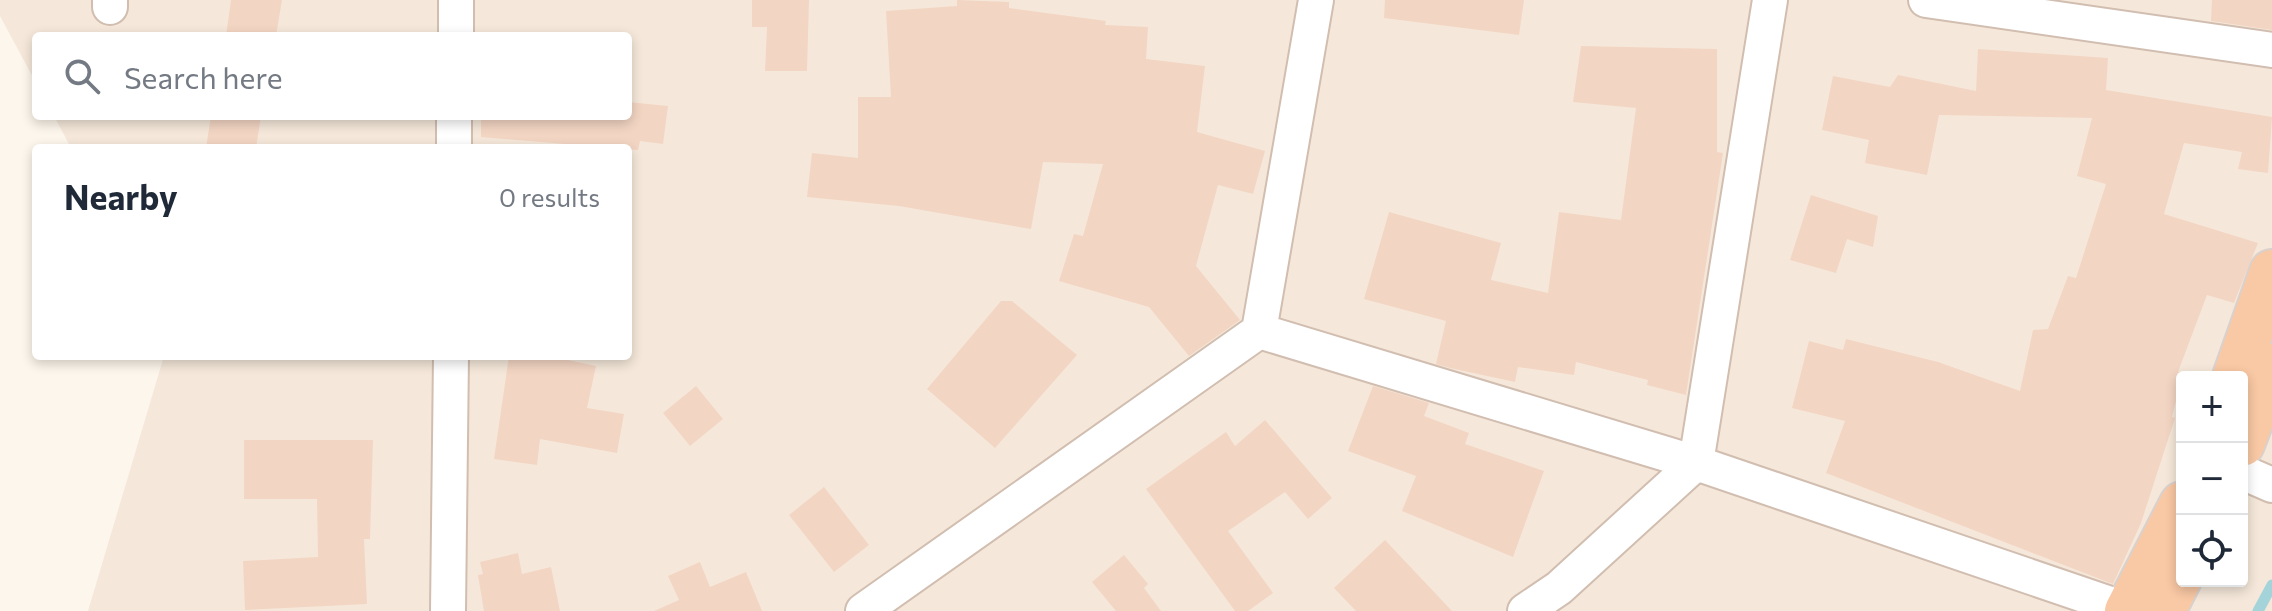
<!DOCTYPE html>
<html lang="en">
<head>
<meta charset="utf-8">
<style>
  body { margin:0; font-family:Commissioner,sans-serif; background:#f2f2f3; color:#1f2937 }
  .controls { position:absolute; right:24px; bottom:24px; display:grid; overflow:hidden; border-radius:8px; box-shadow:0 4px 12px #0003 }
  .controls button { width:72px; height:72px; display:grid; place-items:center; padding:0; border:0; border-bottom:2px solid #e0e1e3; background:#fff; color:#1f2937; font:40px sans-serif }
  .list { margin:0; padding:0; list-style:none }
  h2 { display:flex; justify-content:space-between; align-items:center; height:104px; margin:0; padding:0 32px; font-size:34px }
  h2 small { font-size:26px; font-weight:400; color:#747a83 }
  .icon { flex:none; width:44px; height:44px; fill:none; stroke:currentColor; stroke-width:2; stroke-linecap:round; stroke-linejoin:round }
  .map { position:relative; flex:none; width:2272px; height:611px; overflow:hidden }
  .search { position:absolute; background:#fff; box-shadow:0 4px 12px #0003; left:32px; top:32px; width:600px; height:88px; display:flex; align-items:center; gap:20px; box-sizing:border-box; padding:0 28px; border-radius:8px; color:#747a83; font-size:30px }
  .panel { position:absolute; background:#fff; box-shadow:0 4px 12px #0003; left:32px; top:144px; width:600px; height:216px; border-radius:8px }
  .map>svg:first-child { display:block }
</style>
</head>
<body>
<div class="map">
<svg width="2272" height="611" viewBox="0 0 2272 611">
  <rect width="100%" height="100%" fill="#fdf6ec"/>
  <path fill="#f5e8da" fill-rule="evenodd" d="M 0,0 L 2272,0 L 2272,611 L 88,611 L 164,356 L 628,356 L 628,148 L 71,148 L 54,116 L 628,116 L 628,36 L 36,36 L 36,83 L 0,16 ZM 2182,377 L 2242,377 L 2242,581 L 2182,581 Z"/>
  <g fill="none" stroke-linecap="round" stroke-linejoin="round">
    <path stroke="#a5d3da" stroke-width="11" d="M 2258,611 L 2272,585"/>
  </g>
  <path fill="#f3d5c3" d="M 231,0 L 282,0 L 276,36 L 226,36 Z
    M 752,0 L 809,0 L 807,71 L 765,71 L 767,27 L 752,27 Z
    M 957,0 L 1009,2 L 1009,8 L 1106,21 L 1105,25 L 1148,27 L 1146,59 L 1205,66 L 1197,132 L 1265,151 L 1253,194 L 1218,185 L 1196,266 L 1240,320 L 1189,356 L 1149,307 L 1059,281 L 1074,234 L 1083,236 L 1103,164 L 1043,162 L 1031,229 L 899,206 L 807,197 L 812,153 L 858,158 L 858,97 L 891,97 L 886,11 L 957,6 Z
    M 1385,0 L 1524,0 L 1519,35 L 1384,18 Z
    M 2212,0 L 2272,0 L 2272,30 L 2211,21 Z
    M 1581,46 L 1717,49 L 1717,152 L 1723,153 L 1686,395 L 1647,385 L 1648,380 L 1576,362 L 1574,375 L 1518,367 L 1515,382 L 1450,368 L 1436,364 L 1446,321 L 1364,299 L 1389,212 L 1501,243 L 1491,280 L 1548,293 L 1559,212 L 1621,220 L 1636,108 L 1573,102 Z
    M 1978,49 L 2108,58 L 2106,90 L 2272,117 L 2268,173 L 2238,169 L 2242,152 L 2184,143 L 2164,214 L 2258,243 L 2234,303 L 2207,295 L 2178,372 L 2186,374 L 2182,377 L 2172,417 L 2175,418 L 2141,523 L 2113,584 L 1826,473 L 1845,421 L 1792,408 L 1809,341 L 1843,350 L 1846,339 L 1938,362 L 2020,391 L 2033,330 L 2048,329 L 2068,276 L 2076,278 L 2106,184 L 2077,176 L 2092,118 L 1939,115 L 1927,175 L 1865,163 L 1869,140 L 1822,130 L 1833,76 L 1890,87 L 1898,75 L 1976,91 Z
    M 628,102 L 668,106 L 663,144 L 640,141 L 638,150 L 481,137 L 481,116 L 628,116 Z
    M 211,116 L 261,116 L 256,148 L 206,148 Z
    M 1811,195 L 1878,216 L 1873,247 L 1847,239 L 1836,273 L 1790,260 Z
    M 1001,301 L 1012,301 L 1077,355 L 995,448 L 927,389 Z
    M 509,356 L 549,356 L 596,366 L 587,408 L 624,414 L 617,453 L 540,439 L 537,465 L 494,459 Z
    M 696,386 L 723,419 L 690,446 L 663,413 Z
    M 1373,386 L 1429,403 L 1424,416 L 1469,433 L 1465,444 L 1544,471 L 1513,557 L 1402,511 L 1416,476 L 1348,451 Z
    M 1265,420 L 1332,498 L 1308,519 L 1285,492 L 1228,531 L 1273,593 L 1248,611 L 1235,611 L 1146,489 L 1226,432 L 1235,446 Z
    M 244,440 L 373,440 L 370,539 L 364,539 L 367,604 L 245,610 L 243,561 L 318,557 L 317,499 L 244,499 Z
    M 824,487 L 869,545 L 834,572 L 789,515 Z
    M 1385,540 L 1452,611 L 1356,611 L 1334,588 Z
    M 518,553 L 522,574 L 551,567 L 560,611 L 484,611 L 478,575 L 483,574 L 480,562 Z
    M 1124,555 L 1148,584 L 1144,588 L 1161,611 L 1116,611 L 1092,582 Z
    M 700,562 L 710,587 L 746,572 L 762,611 L 654,611 L 679,600 L 668,576 Z"/>
  <g fill="none" stroke-linecap="round" stroke-linejoin="round">
    <defs>
      <path id="minor" d="M 110,0 L 110,7
        M 1926,0 L 2272,50
        M 456,36 L 456,0
        M 454,148 L 454,116
        M 1259,331 L 1696,463 L 2128,610
        M 2242,472 L 2272,485
        M 448,611 L 451,356
        M 863,611 L 1259,331 L 1316,0
        M 1525,611 L 1559,588 L 1696,463 L 1770,0"/>
      <path id="trunk" d="M 2235,377 L 2272,272
        M 2242,444 L 2272,366
        M 2127,611 L 2182,504
        M 2163,611 L 2182,573"/>
    </defs>
    <use href="#minor" stroke="#d1beb0" stroke-width="38"/>
    <use href="#trunk" stroke="#dad1cd" stroke-width="48"/>
    <use href="#minor" stroke="#fff" stroke-width="34"/>
    <use href="#trunk" stroke="#f9c8a4" stroke-width="44"/>
  </g>
</svg>
<div class="controls">
<button>+</button>
<button>−</button>
<button><svg class="icon" aria-label="locate" viewBox="0 0 24 24"><circle cx="12" cy="12" r="6"/><path d="M12 2v4M12 18v4M2 12h4M18 12h4"/></svg></button>
</div>
<div class="search"><svg class="icon" aria-label="search" viewBox="0 0 24 24"><circle cx="10" cy="10" r="6"/><path d="M15 15l6 6"/></svg>Search here</div>
<section class="panel">
<h2>Nearby<small>0 results</small></h2>
<ul class="list">
</ul>
</section>
</div>
</body>
</html>
